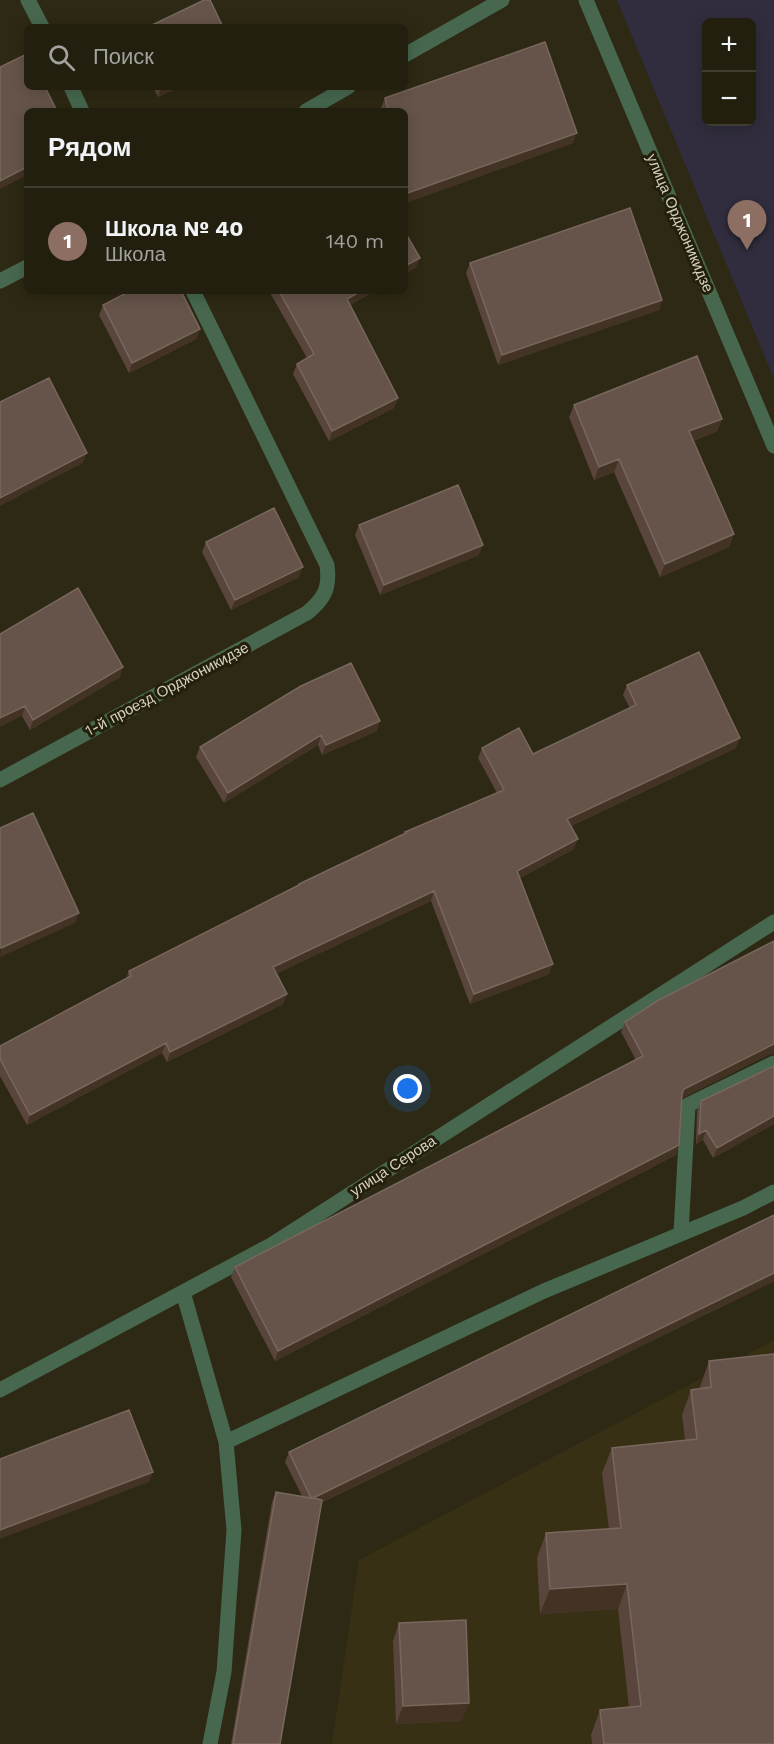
<!DOCTYPE html>
<html lang="ru">
<head>
<meta charset="utf-8">
<style>
  body { margin:0; font-family:"Work Sans",sans-serif; background:#2e2c1d; color:#f1f3f6 }
  .controls { position:absolute; right:18px; top:18px; display:grid; overflow:hidden; border-radius:9px; box-shadow:0 3px 15px #0003 }
  .controls button { width:54px; height:54px; display:grid; place-items:center; padding:0; border:0; border-bottom:2px solid #3f3d2f; background:#221f0f; color:#f1f3f6; font:30px sans-serif }
  .you { position:absolute; left:408px; top:1089px; width:21px; height:21px; margin:-15px; border:4px solid #fff; border-radius:50%; background:#1a73e8; box-shadow:0 0 0 9px #1a73e833 }
  .badge { display:grid; place-items:center; width:39px; height:39px; border-radius:50%; background:#1a73e8; color:#fff; font-size:20px; font-weight:700 }
  .pin { position:absolute; translate:-50% -50px; filter:drop-shadow(0 2px 3px #0008) }
  .pin::after { content:''; position:absolute; top:32px; width:21px; height:18px; background:inherit; clip-path:polygon(0 0,100% 0,50% 100%) }
  .list { margin:0; padding:0; list-style:none }
  h2 { display:flex; justify-content:space-between; align-items:center; height:78px; margin:0; padding:0 24px; font-size:26px }
  h2 small { font-size:20px; font-weight:400; color:#a2a29e }
  .list li { display:grid; grid-template-columns:39px 1fr auto; gap:18px; align-items:center; box-sizing:border-box; height:108px; padding:0 24px; border-top:2px solid #3f3d2f }
  .list b { display:block; font-size:22px; white-space:nowrap }
  .list p { margin:0; font-size:20px; white-space:nowrap; color:#a2a29e }
  .list em { font-size:20px; font-style:normal; color:#a2a29e }
  .icon { flex:none; width:33px; height:33px; fill:none; stroke:currentColor; stroke-width:2; stroke-linecap:round; stroke-linejoin:round }
  .map { position:relative; flex:none; width:774px; height:1744px; overflow:hidden }
  .search { position:absolute; background:#221f0f; box-shadow:0 3px 15px #0003; left:24px; top:24px; width:384px; height:66px; display:flex; align-items:center; gap:15px; box-sizing:border-box; padding:0 21px; border-radius:9px; color:#a2a29e; font-size:22px }
  .panel { position:absolute; background:#221f0f; box-shadow:0 3px 15px #0003; left:24px; top:108px; width:384px; height:186px; border-radius:9px }
  .map>svg:first-child { display:block }
</style>
</head>
<body>
<div class="map">
<svg width="774" height="1744" viewBox="0 0 774 1744">
  <rect width="100%" height="100%" fill="#2e2914"/>
  <path fill="#373014" d="M 774,1340 L 774,1744 L 332,1744 L 359,1560 Z"/>
  <path fill="#312d3e" fill-rule="evenodd" d="M 617,0 L 774,0 L 774,379 ZM 706,22 L 752,22 L 752,122 L 706,122 Z"/>
  <g fill="none" stroke-linecap="round" stroke-linejoin="round">
    <path stroke="#47684f" stroke-width="15" d="M 28,0 L 42,27
      M 586,0 L 774,446
      M 405,55 L 502,0
      M 71,87 L 82,111
      M 306,111 L 348,87
      M 0,281 L 27,267
      M 0,780 L 307,613 C 325,598 330,588 327,565 L 193,291
      M 681,1233 L 688,1105 L 774,1063
      M 183,1292 L 226,1442 L 234,1530 L 224,1672 L 210,1744
      M 0,1390 L 271,1245 L 774,922
      M 226,1442 L 544,1291 L 743,1208 L 774,1192"/>
  </g>
  <path fill="#59453b" d="M 153,87 L 179,87 L 158,97 Z
    M 385,98 L 573,143 L 405,203 L 405,111 L 382,111 L 381,108 Z
    M 470,263 L 662,300 L 659,310 L 498,365 L 466,273 Z
    M 269,291 L 375,291 L 350,305 L 398,398 L 394,408 L 329,441 L 293,374 L 297,364 L 307,358 Z
    M 103,305 L 200,329 L 196,339 L 129,373 L 99,315 Z
    M 574,405 L 722,419 L 717,431 L 693,441 L 734,534 L 729,547 L 660,577 L 614,472 L 594,480 L 569,417 Z
    M 359,525 L 479,555 L 380,595 L 355,535 Z
    M 206,542 L 299,577 L 231,610 L 202,552 Z
    M 0,634 L 120,677 L 30,730 L 22,716 Z
    M 627,685 L 736,748 L 571,826 L 574,849 L 520,878 L 549,974 L 470,1004 L 431,901 L 277,973 L 287,994 L 283,1004 L 167,1062 L 162,1053 L 27,1125 L 0,1076 L 0,1046 L 126,979 L 129,971 L 298,886 L 299,884 L 404,834 L 405,832 L 497,793 L 478,758 L 482,748 L 533,754 L 630,708 L 623,695 Z
    M 377,731 L 322,755 L 318,745 L 224,803 L 196,757 L 200,747 Z
    M 625,1022 L 770,1054 L 682,1098 L 676,1155 L 275,1361 L 231,1277 L 235,1267 L 636,1060 L 621,1032 Z
    M 774,1066 L 774,1124 L 713,1158 L 703,1140 L 696,1144 L 697,1111 L 701,1101 Z
    M 774,1215 L 774,1281 L 321,1503 L 280,1744 L 231,1744 L 272,1502 L 276,1492 L 302,1496 L 285,1462 L 289,1452 Z
    M 709,1361 L 774,1744 L 592,1744 L 591,1735 L 600,1710 L 629,1707 L 618,1609 L 540,1614 L 537,1558 L 546,1533 L 609,1529 L 602,1473 L 612,1448 L 685,1440 L 682,1415 L 691,1390 L 700,1389 L 700,1387 Z
    M 399,1623 L 462,1721 L 396,1724 L 393,1641 Z"/>
  <path fill="#423325" d="M 161,87 L 179,87 L 158,97 Z
    M 577,133 L 573,143 L 405,203 L 405,194 Z
    M 27,167 L 27,175 L 0,189 L 0,181 Z
    M 420,258 L 416,268 L 405,274 L 405,266 Z
    M 361,291 L 375,291 L 343,309 L 347,299 Z
    M 662,300 L 659,310 L 498,365 L 502,355 Z
    M 200,329 L 196,339 L 129,373 L 132,363 Z
    M 398,398 L 394,408 L 329,441 L 332,431 Z
    M 722,419 L 717,431 L 684,444 L 689,431 Z
    M 87,453 L 83,463 L 0,506 L 0,498 Z
    M 619,459 L 614,472 L 594,480 L 599,467 Z
    M 734,534 L 729,547 L 660,577 L 665,564 Z
    M 483,545 L 479,555 L 380,595 L 384,585 Z
    M 303,567 L 299,577 L 231,610 L 235,600 Z
    M 123,667 L 120,677 L 30,730 L 33,720 Z
    M 25,706 L 22,716 L 0,727 L 0,718 Z
    M 380,721 L 377,731 L 322,755 L 326,745 Z
    M 321,735 L 318,745 L 224,803 L 228,793 Z
    M 740,738 L 736,748 L 564,829 L 567,819 Z
    M 578,839 L 574,849 L 514,881 L 517,871 Z
    M 434,891 L 431,901 L 270,977 L 273,967 Z
    M 79,913 L 75,923 L 0,957 L 1,948 Z
    M 553,964 L 549,974 L 470,1004 L 474,994 Z
    M 287,994 L 283,1004 L 167,1062 L 170,1052 Z
    M 166,1043 L 162,1053 L 27,1125 L 30,1115 Z
    M 774,1044 L 774,1054 L 770,1054 L 680,1099 L 684,1089 Z
    M 774,1116 L 774,1124 L 713,1158 L 717,1148 Z
    M 706,1130 L 703,1140 L 696,1144 L 699,1134 Z
    M 679,1145 L 676,1155 L 275,1361 L 278,1351 Z
    M 774,1273 L 774,1281 L 310,1508 L 313,1498 Z
    M 153,1472 L 149,1482 L 0,1539 L 0,1530 Z
    M 627,1584 L 618,1609 L 540,1614 L 550,1589 Z
    M 469,1703 L 462,1721 L 396,1724 L 403,1706 Z"/>
  <path fill="#66544a" stroke="#78675d" stroke-width="1.5" d="M 204,0 L 210,0 L 223,27 L 148,27 Z
    M 545,42 L 577,133 L 405,194 L 405,111 L 385,111 L 388,109 L 385,98 Z
    M 27,54 L 27,87 L 45,87 L 57,111 L 27,111 L 27,167 L 0,181 L 0,67 Z
    M 630,208 L 662,300 L 502,355 L 470,263 Z
    M 405,232 L 420,258 L 405,266 Z
    M 130,291 L 181,291 L 200,329 L 132,363 L 103,305 Z
    M 279,291 L 361,291 L 347,299 L 398,398 L 332,431 L 297,364 L 314,354 Z
    M 697,356 L 722,419 L 689,431 L 734,534 L 665,564 L 619,459 L 599,467 L 574,405 Z
    M 49,378 L 87,453 L 0,498 L 0,402 Z
    M 458,485 L 483,545 L 384,585 L 359,525 Z
    M 274,508 L 303,567 L 235,600 L 206,542 Z
    M 78,588 L 123,667 L 33,720 L 25,706 L 0,718 L 0,634 Z
    M 699,652 L 740,738 L 567,819 L 578,839 L 517,871 L 553,964 L 474,994 L 434,891 L 273,967 L 287,994 L 170,1052 L 166,1043 L 30,1115 L 0,1059 L 0,1046 L 131,976 L 129,971 L 299,885 L 299,884 L 406,833 L 405,832 L 504,790 L 482,748 L 519,728 L 533,754 L 636,705 L 627,685 Z
    M 351,663 L 380,721 L 326,745 L 321,735 L 228,793 L 200,747 L 301,686 Z
    M 33,813 L 79,913 L 1,948 L 0,947 L 0,828 Z
    M 774,941 L 774,1044 L 684,1089 L 682,1094 L 679,1145 L 278,1351 L 235,1267 L 643,1056 L 625,1022 L 657,1001 Z
    M 774,1066 L 774,1116 L 717,1148 L 706,1130 L 699,1134 L 701,1101 Z
    M 774,1215 L 774,1273 L 313,1498 L 322,1500 L 280,1744 L 233,1744 L 276,1492 L 311,1498 L 289,1452 Z
    M 774,1354 L 774,1744 L 604,1744 L 600,1710 L 641,1706 L 627,1584 L 550,1589 L 546,1533 L 621,1528 L 612,1448 L 697,1439 L 691,1390 L 711,1387 L 709,1361 Z
    M 129,1410 L 153,1472 L 0,1530 L 0,1459 Z
    M 466,1620 L 469,1703 L 403,1706 L 399,1623 Z"/>
  <g text-anchor="middle" dominant-baseline="central" stroke-width="6" stroke-linejoin="round" paint-order="stroke">
    <g font-size="15" fill="#d4d1c5" stroke="#241f0a">
      <text transform="translate(680 223) rotate(67)">улица Орджоникидзе</text>
      <text transform="translate(167 689) rotate(-28)">1-й проезд Орджоникидзе</text>
      <text transform="translate(393 1166) rotate(-33)">улица Серова</text>
    </g>
  </g>
</svg>
<div class="controls">
<button>+</button>
<button>−</button>
</div>
<div class="you"></div>
<div class="pin badge" style="left:747px;top:250px;background:#8d6e63">1</div>
<div class="search"><svg class="icon" aria-label="search" viewBox="0 0 24 24"><circle cx="10" cy="10" r="6"/><path d="M15 15l6 6"/></svg>Поиск</div>
<section class="panel">
<h2>Рядом<small></small></h2>
<ul class="list">
<li><span class="badge" style="background:#8d6e63">1</span><div><b>Школа № 40</b><p>Школа</p></div><em>140 m</em></li>
</ul>
</section>
</div>
</body>
</html>
